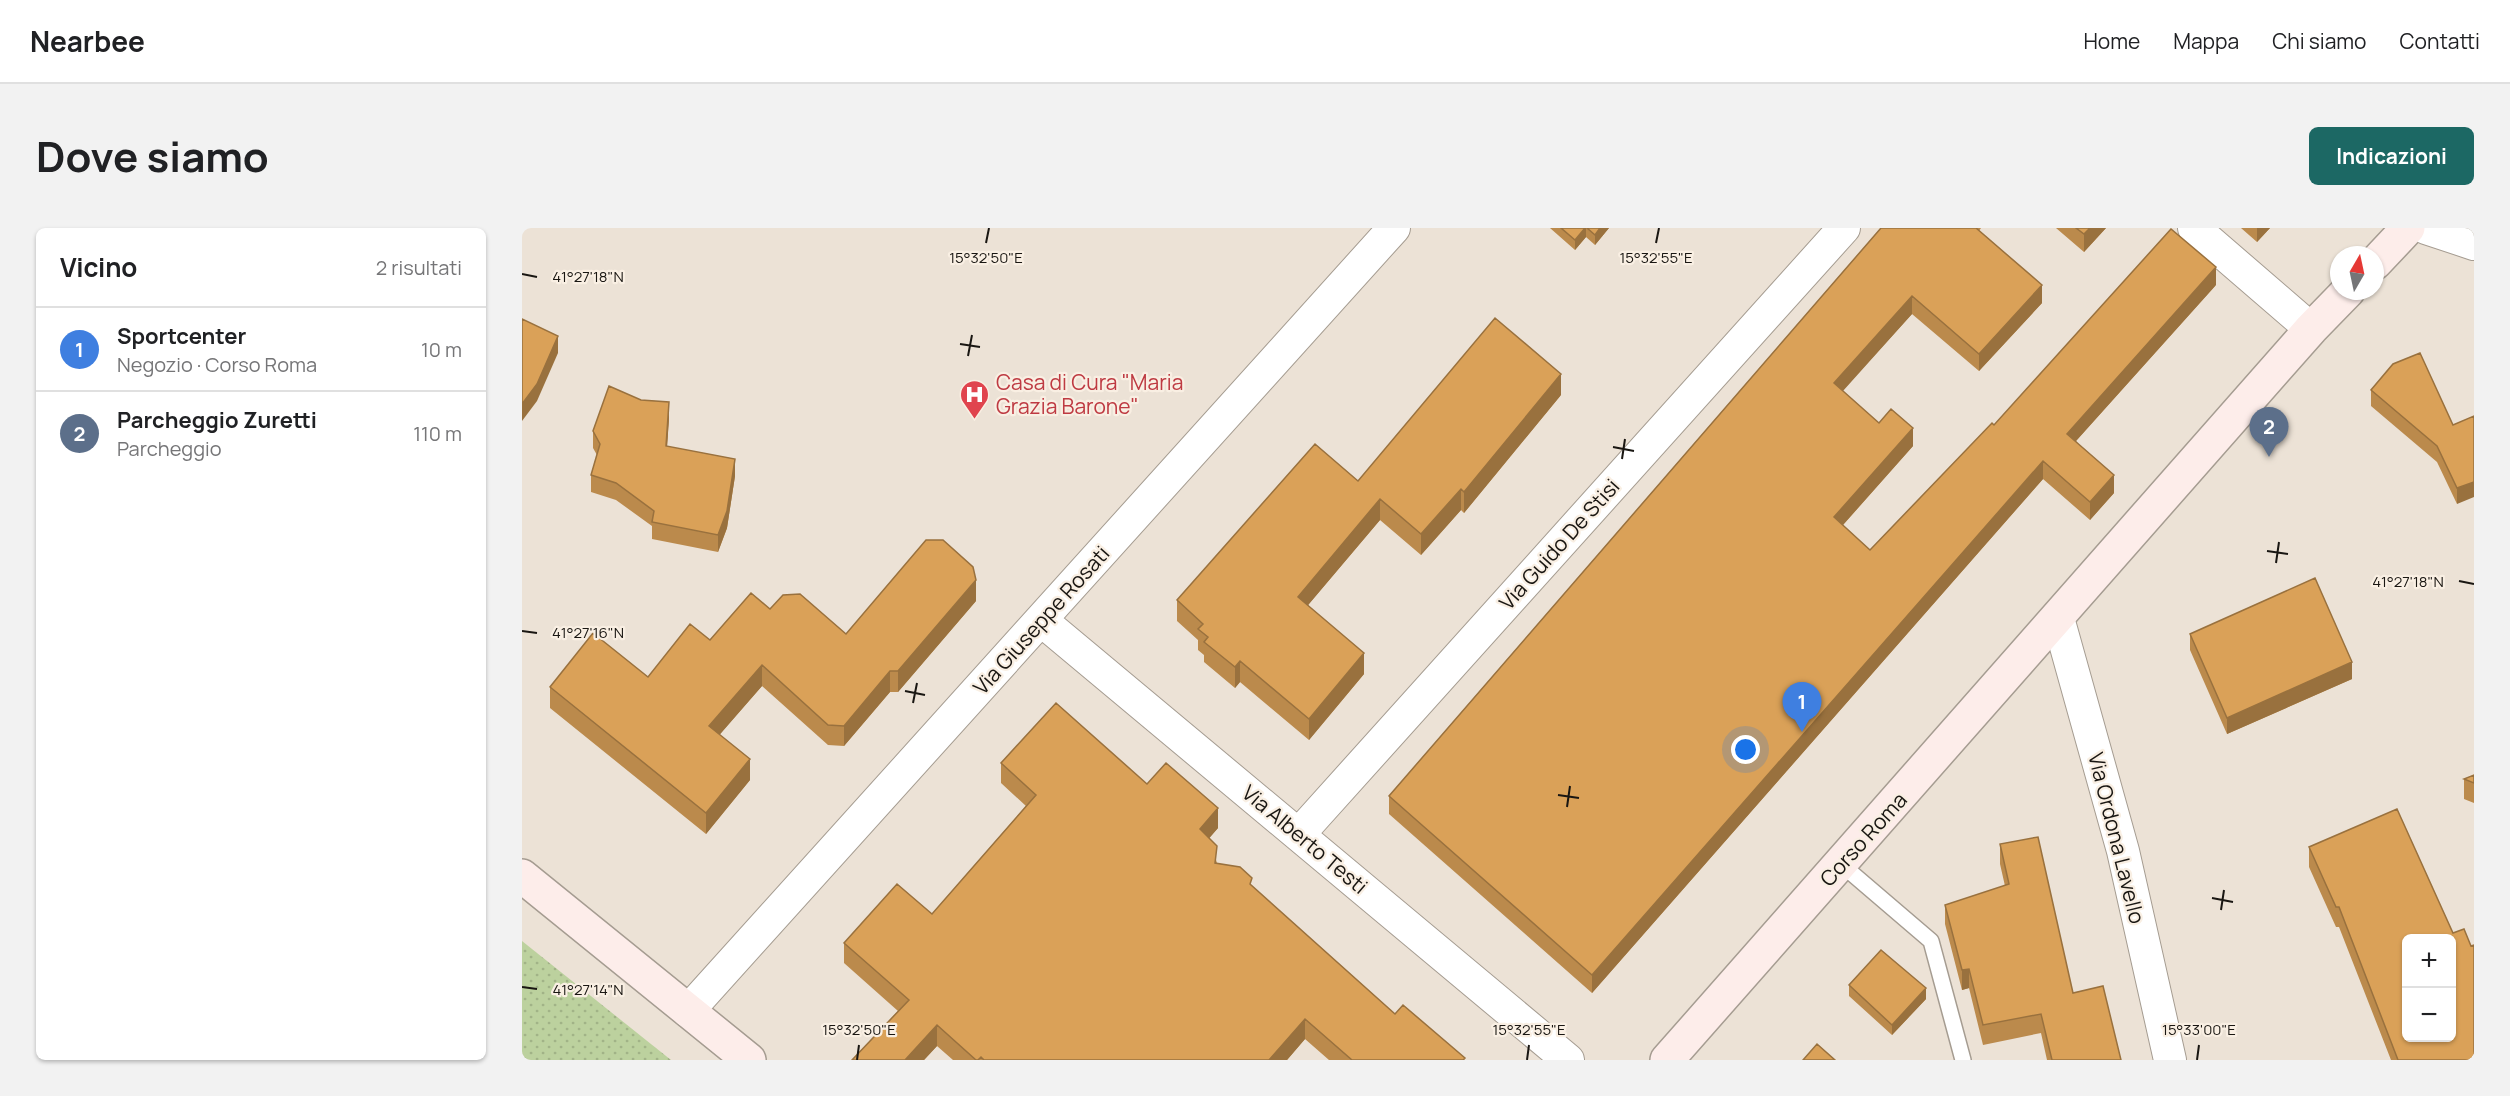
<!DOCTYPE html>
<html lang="it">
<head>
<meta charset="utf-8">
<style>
  body { margin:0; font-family:Manrope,sans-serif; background:#f2f2f2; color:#202124 }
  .controls { position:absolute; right:18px; bottom:18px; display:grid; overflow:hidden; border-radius:9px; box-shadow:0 2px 4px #0004 }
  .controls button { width:54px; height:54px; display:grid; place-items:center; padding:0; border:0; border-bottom:2px solid #e0e0e0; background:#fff; color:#202124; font:30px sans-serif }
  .compass { position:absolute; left:1808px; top:18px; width:54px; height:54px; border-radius:50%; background:#fff; box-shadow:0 2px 4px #0004; rotate:9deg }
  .you { position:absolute; left:1224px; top:522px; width:21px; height:21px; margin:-15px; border:4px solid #fff; border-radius:50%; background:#1a73e8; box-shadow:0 0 0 9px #1a73e833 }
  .badge { display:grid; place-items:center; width:39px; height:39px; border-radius:50%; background:#1c6864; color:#fff; font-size:20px; font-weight:700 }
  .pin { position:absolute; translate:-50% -50px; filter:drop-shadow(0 2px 3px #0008) }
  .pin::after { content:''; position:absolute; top:32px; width:21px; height:18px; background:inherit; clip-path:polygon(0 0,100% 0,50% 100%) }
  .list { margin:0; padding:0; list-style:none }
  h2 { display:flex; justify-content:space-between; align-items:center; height:78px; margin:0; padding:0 24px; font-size:26px }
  h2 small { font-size:20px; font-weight:400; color:#757577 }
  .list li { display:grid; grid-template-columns:39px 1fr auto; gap:18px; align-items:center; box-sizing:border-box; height:84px; padding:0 24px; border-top:2px solid #e0e0e0 }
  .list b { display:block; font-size:22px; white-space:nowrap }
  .list p { margin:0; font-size:20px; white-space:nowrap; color:#757577 }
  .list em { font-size:20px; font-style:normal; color:#757577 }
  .map { position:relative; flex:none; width:1952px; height:832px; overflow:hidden; border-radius:9px }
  header { display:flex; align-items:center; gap:36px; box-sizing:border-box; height:84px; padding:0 30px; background:#fff; border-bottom:2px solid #e0e0e0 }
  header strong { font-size:28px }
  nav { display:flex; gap:33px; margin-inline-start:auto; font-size:21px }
  .intro { display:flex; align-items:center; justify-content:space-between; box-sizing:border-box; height:144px; padding:0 36px }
  h1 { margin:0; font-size:42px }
  .button { padding:15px 27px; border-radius:9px; background:#1c6864; color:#fff; font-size:21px; font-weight:700 }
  main { display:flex; gap:36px; padding:0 36px }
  aside { flex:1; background:#fff; border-radius:9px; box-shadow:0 2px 4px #0004 }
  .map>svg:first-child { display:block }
</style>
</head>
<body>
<header>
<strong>Nearbee</strong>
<nav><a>Home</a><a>Mappa</a><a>Chi siamo</a><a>Contatti</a></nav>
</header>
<div class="intro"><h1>Dove siamo</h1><a class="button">Indicazioni</a></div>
<main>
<aside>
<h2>Vicino<small>2 risultati</small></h2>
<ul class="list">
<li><span class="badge" style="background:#3f7fe0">1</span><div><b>Sportcenter</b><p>Negozio · Corso Roma</p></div><em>10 m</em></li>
<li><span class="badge" style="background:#5c6f8a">2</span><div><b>Parcheggio Zuretti</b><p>Parcheggio</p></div><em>110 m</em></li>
</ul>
</aside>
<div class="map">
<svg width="1952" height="832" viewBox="0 0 1952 832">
  <defs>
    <pattern id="park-dots" width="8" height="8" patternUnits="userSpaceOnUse" patternTransform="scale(1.5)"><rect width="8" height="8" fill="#bcd19e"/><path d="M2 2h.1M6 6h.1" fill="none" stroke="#a1b387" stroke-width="1.8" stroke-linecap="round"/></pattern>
  </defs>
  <rect width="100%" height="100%" fill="#ece2d6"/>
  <path fill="url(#park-dots)" d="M 0,713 L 149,832 L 0,832 Z"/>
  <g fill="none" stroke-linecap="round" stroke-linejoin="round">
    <defs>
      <path id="lane" d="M 1319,636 L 1409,713 L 1441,832"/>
      <path id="street" d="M 1672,0 L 1789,101
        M 1904,0 L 1952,16
        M 1536,390 L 1601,623 L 1648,832
        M 519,392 L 1046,832
        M 777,606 L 1322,0
        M 166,783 L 872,0"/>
      <path id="secondary" d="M 1853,35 L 1886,0
        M 0,648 L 227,832
        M 1145,832 L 1789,101 L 1826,63"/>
    </defs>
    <use href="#lane" stroke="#a59c91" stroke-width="18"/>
    <use href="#street" stroke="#a59c91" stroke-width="34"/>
    <use href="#secondary" stroke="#a59c91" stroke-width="36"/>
    <use href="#lane" stroke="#fff" stroke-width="15"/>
    <use href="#street" stroke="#fff" stroke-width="32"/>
    <use href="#secondary" stroke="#fdedea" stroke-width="33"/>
  </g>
  <path fill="#bb8a4c" d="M 1028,0 L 1087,0 L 1073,17 L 1064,9 L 1053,22 Z
    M 1359,0 L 1459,0 L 1457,3 L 1520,75 L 1457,143 L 1390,86 L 1320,163 L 1357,195 L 1391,218 L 1321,297 L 1348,322 L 1472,197 L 1694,57 L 1554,213 L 1592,265 L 1568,292 L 1521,251 L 1070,765 L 867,586 L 867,568 Z
    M 1534,0 L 1584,0 L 1562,24 Z
    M 1719,0 L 1748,0 L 1735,14 Z
    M 1849,162 L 1931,197 L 1952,188 L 1935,276 L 1915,234 L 1849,178 Z
    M 1039,167 L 942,285 L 939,282 L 899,327 L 858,292 L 786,377 L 842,446 L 787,512 L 718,454 L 713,460 L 682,434 L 682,427 L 676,422 L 676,412 L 655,393 L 655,372 Z
    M 147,190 L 145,218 L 213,248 L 205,300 L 196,324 L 130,311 L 130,298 L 94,272 L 69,264 L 69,247 L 75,227 L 71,220 L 71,203 Z
    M 454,373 L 376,464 L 368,464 L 322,518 L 306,517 L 240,458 L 197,507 L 228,552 L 184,606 L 28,480 L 28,459 L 126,449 L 188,412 L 248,381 L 324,406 Z
    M 1668,406 L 1830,451 L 1705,506 L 1668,422 Z
    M 479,535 L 625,556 L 696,600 L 687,610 L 695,635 L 730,658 L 873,786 L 943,832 L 807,832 L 783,811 L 765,832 L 431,832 L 415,818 L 402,832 L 330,832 L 376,783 L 322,735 L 322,715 L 410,686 L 504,578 L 479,555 Z
    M 1952,547 L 1952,575 L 1942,571 L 1942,551 Z
    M 1478,616 L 1551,765 L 1599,832 L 1525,832 L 1519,805 L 1461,817 L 1447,760 L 1440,762 L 1423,696 L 1423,677 L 1483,658 L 1478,636 Z
    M 1787,619 L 1931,705 L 1949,718 L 1952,832 L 1869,832 L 1817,699 L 1814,699 L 1787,639 Z
    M 1327,757 L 1404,771 L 1370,807 L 1327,768 Z"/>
  <path fill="#99713e" d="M 1063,0 L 1064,0 L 1064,9 L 1053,22 L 1053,12 Z
    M 1078,0 L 1087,0 L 1073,17 L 1073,7 Z
    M 1568,0 L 1584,0 L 1562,24 L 1562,6 Z
    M 1735,0 L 1748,0 L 1735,14 Z
    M 1694,39 L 1694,57 L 1545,223 L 1545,206 Z
    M 1520,57 L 1520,75 L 1457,143 L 1457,126 Z
    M 1390,68 L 1390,86 L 1312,173 L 1312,155 Z
    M 36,108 L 36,125 L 15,173 L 0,193 L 0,176 Z
    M 1039,146 L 1039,167 L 942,285 L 942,264 Z
    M 147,174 L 147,190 L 144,235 L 144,218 Z
    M 1391,200 L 1391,218 L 1312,307 L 1312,289 Z
    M 213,231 L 213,248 L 205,300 L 196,324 L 196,307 Z
    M 1521,233 L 1521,251 L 1070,765 L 1070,747 Z
    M 1592,247 L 1592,265 L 1568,292 L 1568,274 Z
    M 1952,254 L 1952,269 L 1935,276 L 1935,260 Z
    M 939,261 L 939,282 L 899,327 L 899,306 Z
    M 858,271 L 858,292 L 776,389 L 776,369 Z
    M 454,352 L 454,373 L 376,464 L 376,443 Z
    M 842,425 L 842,446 L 787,512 L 787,491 Z
    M 718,433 L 718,454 L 713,460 L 713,439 Z
    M 1830,434 L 1830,451 L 1705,506 L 1705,490 Z
    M 240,437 L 240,458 L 187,519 L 187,498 Z
    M 368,443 L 368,464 L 322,518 L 322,498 Z
    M 228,531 L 228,552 L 184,606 L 184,585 Z
    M 696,580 L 696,600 L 678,621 L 678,601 Z
    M 1447,741 L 1447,760 L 1440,762 L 1440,742 Z
    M 1404,760 L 1404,771 L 1370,807 L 1370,797 Z
    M 783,791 L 783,811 L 765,832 L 747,832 Z
    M 415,797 L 415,818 L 402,832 L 383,832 Z"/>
  <path fill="#daa158" stroke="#99713e" stroke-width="1.5" fill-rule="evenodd" d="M 1039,0 L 1063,0 L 1053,12 Z
    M 1065,0 L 1078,0 L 1073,7 Z
    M 1359,0 L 1454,0 L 1520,57 L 1457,126 L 1390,68 L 1312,155 L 1357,195 L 1369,181 L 1391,200 L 1312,289 L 1348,322 L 1470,195 L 1472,197 L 1649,1 L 1694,39 L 1545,206 L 1592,247 L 1568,274 L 1521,233 L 1070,747 L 867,568 Z
    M 1554,0 L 1568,0 L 1562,6 Z
    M 973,90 L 1039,146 L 942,264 L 939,261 L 899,306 L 858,271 L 776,369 L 842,425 L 787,491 L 718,433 L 713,439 L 682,414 L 686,409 L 676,401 L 681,396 L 655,372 L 793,216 L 836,253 Z
    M 0,91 L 36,108 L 15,156 L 0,176 Z
    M 1898,125 L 1931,197 L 1952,188 L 1952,254 L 1935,260 L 1915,218 L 1849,162 L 1871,136 Z
    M 87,158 L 119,172 L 147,174 L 144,218 L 213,231 L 205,283 L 196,307 L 130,294 L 132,283 L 94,255 L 69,247 L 78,216 L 71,203 Z
    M 404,312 L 421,312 L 451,339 L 454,352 L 376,443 L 368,443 L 322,498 L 306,497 L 240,437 L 187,498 L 228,531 L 184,585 L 28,459 L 71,405 L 126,449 L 168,396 L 188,412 L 229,365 L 248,381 L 261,367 L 278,366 L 324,406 Z
    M 1793,350 L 1830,434 L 1705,490 L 1668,406 Z
    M 534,475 L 625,556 L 644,535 L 696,580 L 678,601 L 695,618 L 693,635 L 718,639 L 730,650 L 728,656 L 873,786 L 881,777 L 943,830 L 941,832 L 830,832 L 783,791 L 747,832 L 462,832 L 459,829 L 456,832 L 454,832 L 415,797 L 383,832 L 330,832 L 387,772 L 322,715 L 375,656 L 410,686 L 514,567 L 479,535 Z
    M 1952,547 L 1952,555 L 1942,551 Z
    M 1875,581 L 1931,705 L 1942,701 L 1949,718 L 1952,717 L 1952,832 L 1876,832 L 1817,679 L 1814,679 L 1787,619 ZM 1884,711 L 1929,711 L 1929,810 L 1884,810 Z
    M 1516,609 L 1551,765 L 1581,758 L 1599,832 L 1530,832 L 1519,786 L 1461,797 L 1447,741 L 1440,742 L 1423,677 L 1487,656 L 1478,616 Z
    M 1359,722 L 1404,760 L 1370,797 L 1327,757 Z
    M 1295,816 L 1313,832 L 1281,832 Z"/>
  <path fill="none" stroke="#191612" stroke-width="2" d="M 464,15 L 467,0M 1134,15 L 1137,0M 0,46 L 15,49M 438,116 L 458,119M 446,128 L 450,107M 1091,219 L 1112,223M 1100,231 L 1103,211M 1745,323 L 1766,326M 1754,335 L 1757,314M 1937,353 L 1952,356M 0,403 L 15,405M 383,463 L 403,467M 391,475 L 395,455M 1036,567 L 1057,570M 1045,579 L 1048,558M 1690,670 L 1711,674M 1699,682 L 1702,662M 0,759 L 15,761M 335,832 L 337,817M 1005,832 L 1007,817M 1675,832 L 1677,817"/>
  <defs>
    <symbol id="hospital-pin" viewBox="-11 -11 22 30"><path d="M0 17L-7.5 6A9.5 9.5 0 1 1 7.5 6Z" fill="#e0444e" stroke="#f9efe3"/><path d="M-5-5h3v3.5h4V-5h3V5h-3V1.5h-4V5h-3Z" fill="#fff"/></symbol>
  </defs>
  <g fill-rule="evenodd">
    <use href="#hospital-pin" x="436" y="150" width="33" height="45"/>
  </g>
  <g text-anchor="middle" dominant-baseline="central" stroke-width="4.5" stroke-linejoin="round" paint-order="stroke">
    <g font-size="21" fill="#be3a42" stroke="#f9efe3" text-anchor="start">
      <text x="474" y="154">Casa di Cura "Maria<tspan x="474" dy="24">Grazia Barone"</tspan></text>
    </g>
    <g font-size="21" fill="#191612" stroke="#f9efe3">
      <text transform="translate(1037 316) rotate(-48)">Via Guido De Stisi</text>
      <text transform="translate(519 392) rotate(-48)">Via Giuseppe Rosati</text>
      <text transform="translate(1595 610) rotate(76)">Via Ordona Lavello</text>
      <text transform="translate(783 611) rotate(40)">Via Alberto Testi</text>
      <text transform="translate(1341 611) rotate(-48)">Corso Roma</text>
    </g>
  </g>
  <g font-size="15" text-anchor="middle" fill="#191612" stroke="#f9efe3" stroke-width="4.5" stroke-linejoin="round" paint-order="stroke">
    <text x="464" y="35">15°32'50"E</text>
    <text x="1134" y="35">15°32'55"E</text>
    <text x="66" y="54">41°27'18"N</text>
    <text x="1886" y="359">41°27'18"N</text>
    <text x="66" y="410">41°27'16"N</text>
    <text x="66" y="767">41°27'14"N</text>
    <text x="337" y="807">15°32'50"E</text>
    <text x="1007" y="807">15°32'55"E</text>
    <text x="1677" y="807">15°33'00"E</text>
  </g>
</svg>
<div class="controls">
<button>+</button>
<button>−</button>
</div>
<svg class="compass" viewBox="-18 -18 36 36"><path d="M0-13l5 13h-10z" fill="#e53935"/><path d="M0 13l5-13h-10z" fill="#757577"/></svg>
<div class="you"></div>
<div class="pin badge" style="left:1280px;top:504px;background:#3f7fe0">1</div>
<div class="pin badge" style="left:1747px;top:229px;background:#5c6f8a">2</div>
</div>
</main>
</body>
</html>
